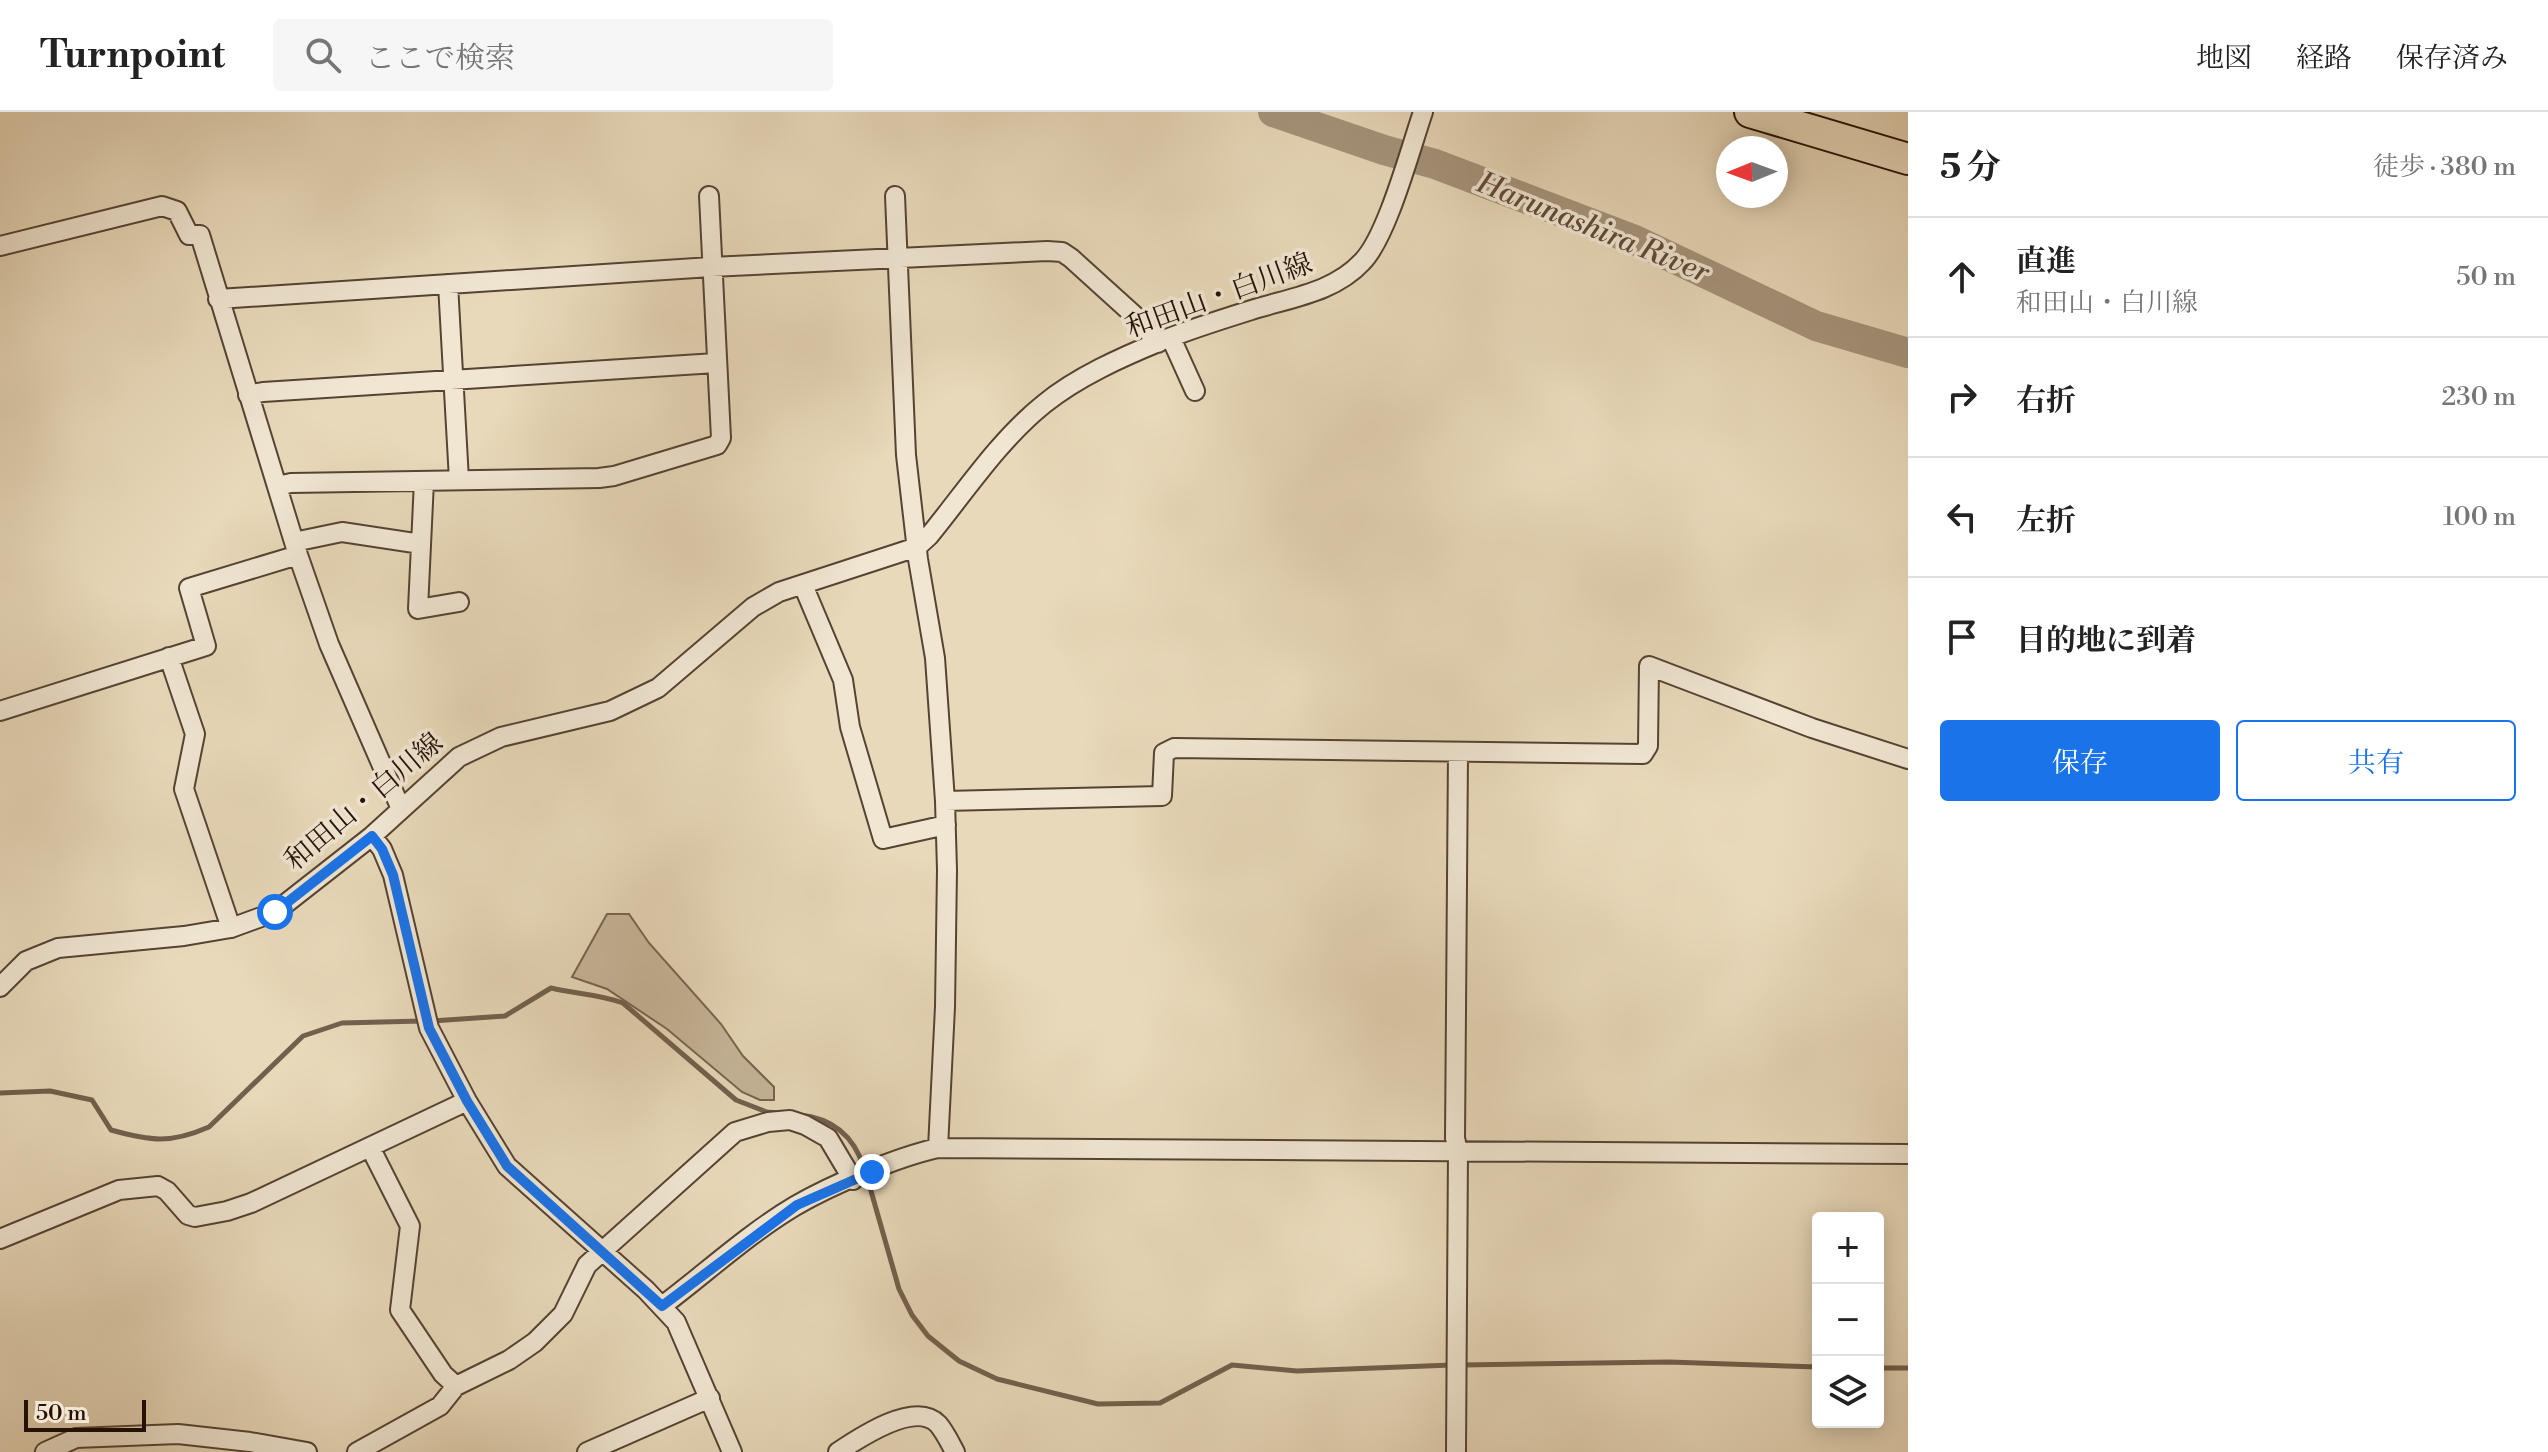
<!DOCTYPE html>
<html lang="ja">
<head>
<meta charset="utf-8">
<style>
  body { margin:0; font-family:"Libre Bodoni","Noto Serif JP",serif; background:#f6f6f6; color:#222 }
  .controls { position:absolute; right:24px; bottom:24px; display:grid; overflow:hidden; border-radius:8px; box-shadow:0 4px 20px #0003 }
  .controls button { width:72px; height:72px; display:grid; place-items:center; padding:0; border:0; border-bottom:2px solid #e0e0e0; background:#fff; color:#222; font:40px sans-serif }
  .compass { position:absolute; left:1716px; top:24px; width:72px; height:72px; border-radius:50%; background:#fff; box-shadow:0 4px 20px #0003; rotate:269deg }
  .scale { position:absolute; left:24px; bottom:20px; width:122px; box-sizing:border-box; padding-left:8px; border:4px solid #251106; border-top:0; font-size:22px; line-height:28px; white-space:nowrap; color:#251106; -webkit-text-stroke:6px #f0e6d2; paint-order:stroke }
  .stop { position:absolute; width:24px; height:24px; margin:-18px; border:6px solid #1a73e8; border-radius:50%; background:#fff }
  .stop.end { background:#1a73e8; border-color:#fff; box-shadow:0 2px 8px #0008 }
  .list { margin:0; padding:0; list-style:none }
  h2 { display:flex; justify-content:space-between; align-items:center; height:104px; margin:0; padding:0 32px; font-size:34px }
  h2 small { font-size:26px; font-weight:400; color:#767676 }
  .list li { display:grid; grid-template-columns:52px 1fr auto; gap:24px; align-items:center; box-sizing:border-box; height:120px; padding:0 32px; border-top:2px solid #e0e0e0 }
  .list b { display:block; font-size:30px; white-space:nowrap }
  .list p { margin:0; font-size:26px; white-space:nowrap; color:#767676 }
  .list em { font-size:26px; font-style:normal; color:#767676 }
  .actions { display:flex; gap:16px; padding:24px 32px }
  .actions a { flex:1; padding:18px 0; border:2px solid #1a73e8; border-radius:8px; text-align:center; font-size:28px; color:#1a73e8 }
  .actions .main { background:#1a73e8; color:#fff }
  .icon { flex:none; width:44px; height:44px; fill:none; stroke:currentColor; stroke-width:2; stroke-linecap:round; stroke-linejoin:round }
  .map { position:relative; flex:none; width:1908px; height:1340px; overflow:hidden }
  header { display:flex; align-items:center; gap:48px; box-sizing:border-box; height:112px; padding:0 40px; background:#fff; border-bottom:2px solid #e0e0e0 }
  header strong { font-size:38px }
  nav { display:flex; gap:44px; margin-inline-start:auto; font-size:28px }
  .search { width:560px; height:72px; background:#f6f6f6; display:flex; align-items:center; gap:20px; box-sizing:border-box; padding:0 28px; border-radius:8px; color:#767676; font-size:30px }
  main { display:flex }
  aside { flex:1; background:#fff }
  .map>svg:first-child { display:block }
</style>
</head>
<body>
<header>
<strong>Turnpoint</strong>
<div class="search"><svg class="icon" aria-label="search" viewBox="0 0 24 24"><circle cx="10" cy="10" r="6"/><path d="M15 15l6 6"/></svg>ここで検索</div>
<nav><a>地図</a><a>経路</a><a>保存済み</a></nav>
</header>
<main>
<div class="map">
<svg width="1908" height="1340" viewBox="0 0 1908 1340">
  <rect width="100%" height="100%" fill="#e8d9ba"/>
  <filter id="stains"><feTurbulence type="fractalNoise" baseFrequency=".0025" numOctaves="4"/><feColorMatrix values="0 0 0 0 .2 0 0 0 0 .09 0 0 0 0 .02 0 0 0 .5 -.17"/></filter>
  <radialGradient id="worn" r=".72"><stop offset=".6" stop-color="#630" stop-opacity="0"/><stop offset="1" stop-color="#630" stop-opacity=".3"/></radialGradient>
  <path fill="#c7b79b" stroke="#766450" stroke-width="2" d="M 607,802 L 629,802 L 649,831 L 721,912 L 743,944 L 774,975 L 774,988 L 760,988 L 742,980 L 667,917 L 607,877 L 572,865 Z"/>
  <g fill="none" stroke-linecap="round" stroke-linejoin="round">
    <path stroke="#72604d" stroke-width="5" d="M 432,909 L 505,904 L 551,876 C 576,882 599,882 623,891 L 736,988 L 767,1000 L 778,1001
      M 0,981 L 50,979 L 92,988 L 111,1018 C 151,1029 170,1032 209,1015 L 303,924 L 342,911 L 422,909
      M 799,1003 C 833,1006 854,1024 864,1056
      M 867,1065 L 899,1177 L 912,1203 L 928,1224 L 959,1249 L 997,1267 L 1098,1292 L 1160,1291 L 1232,1253 L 1297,1259 L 1452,1253
      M 1462,1253 L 1669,1250 L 1818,1255
      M 1878,1256 L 1908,1256"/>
    <path stroke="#a6957d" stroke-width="30" d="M 1273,0 L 1384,38 L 1435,52 L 1635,128 L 1816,214 L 1908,241"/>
    <defs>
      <path id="minor" d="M 895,84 L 906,343 L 918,447 L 935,546 L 945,689 L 947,758 L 945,895 L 938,1036
        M 0,134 L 162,94 L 177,99 L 189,123 L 200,123 L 298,443 L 329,532 L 401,697
        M 448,172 L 459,368
        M 218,187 L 711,155 L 1047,139 L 1062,140 L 1071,146 L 1135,204 L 1158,231
        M 1171,226 L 1195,279
        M 248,283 L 263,280 L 716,251
        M 424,369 L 418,497 L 459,490
        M 277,374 L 291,371 L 599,366 L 614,364 L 717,333 L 721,326 L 709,84
        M 294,430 L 342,420 L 421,432
        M 803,473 L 843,568 L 850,615 L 883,727 L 946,713
        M 169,545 L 195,622 L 184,677 L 231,816
        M 0,599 L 206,534 L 189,476 L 298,443
        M 945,689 L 1162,684 L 1164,641 L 1174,636 L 1643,642 L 1648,634 L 1649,554 L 1812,616 L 1908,647
        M 372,724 L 382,737 L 393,763 L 429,916 L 467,989 L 507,1054 L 646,1178 L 676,1210 L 732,1340
        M 0,875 L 26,849 L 58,836 L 184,824 L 231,816 L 275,800 L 372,724 L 459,645 L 501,625 L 610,599 L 658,576 L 753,495 L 779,480 L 917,435 L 929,424 C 965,380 999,328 1044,292 C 1077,265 1122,245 1161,229 C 1193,216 1226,206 1258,196 C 1295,185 1335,179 1362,150 C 1387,125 1410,38 1423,0
        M 370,1035 L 410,1114 L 400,1198 L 443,1262 L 456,1274
        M 0,1127 L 119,1078 L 158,1074 L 167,1079 L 188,1103 L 195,1105 L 227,1099 L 251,1091 L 467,989
        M 662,1194 C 706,1161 748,1122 795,1094 C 831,1073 897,1045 938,1036 L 1908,1042
        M 45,1340 L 76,1326 L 178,1322 L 250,1330 L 307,1340
        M 357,1340 L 440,1294 L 456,1274 L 509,1248 L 535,1230 L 563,1202 L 587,1153 L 735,1020 L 768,1010 L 790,1008 L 805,1013 L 828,1026 L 853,1068
        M 587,1340 L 710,1286
        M 838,1340 C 859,1326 915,1288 938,1312 C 945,1320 950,1331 955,1340
        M 1456,1340 L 1458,1039 L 1455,1026 L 1458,641"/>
      <path id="primary" d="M 1750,0 L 1908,47"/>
    </defs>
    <use href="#minor" stroke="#564333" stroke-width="22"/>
    <use href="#primary" stroke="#251106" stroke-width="34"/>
    <use href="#minor" stroke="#f0e6d2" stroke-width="18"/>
    <use href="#primary" stroke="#e8d9ba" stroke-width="30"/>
  </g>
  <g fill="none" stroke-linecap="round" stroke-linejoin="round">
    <path stroke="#1a73e8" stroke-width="10" d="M 275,800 L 372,724 L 382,737 L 393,763 L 429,916 L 467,989 L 507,1054 L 662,1194 L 797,1093 L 872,1060"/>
  </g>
  <g text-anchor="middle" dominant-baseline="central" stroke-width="7" stroke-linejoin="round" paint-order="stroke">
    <g font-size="28" fill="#251106" stroke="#f0e6d2">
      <text transform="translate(1219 184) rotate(-20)">和田山・白川線</text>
      <text transform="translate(364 690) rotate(-40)">和田山・白川線</text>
    </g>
    <g font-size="30" font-style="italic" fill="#5f4c3c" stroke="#f0e6d2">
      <text transform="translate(1593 116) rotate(22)">Harunashira River</text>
    </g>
  </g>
  <rect width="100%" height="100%" filter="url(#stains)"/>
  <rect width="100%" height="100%" fill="url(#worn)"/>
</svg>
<div class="controls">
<button>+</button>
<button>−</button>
<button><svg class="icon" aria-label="layers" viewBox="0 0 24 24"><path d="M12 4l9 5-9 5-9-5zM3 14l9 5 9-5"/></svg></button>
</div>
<svg class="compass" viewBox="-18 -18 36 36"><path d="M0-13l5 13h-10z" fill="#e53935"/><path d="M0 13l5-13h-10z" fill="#767676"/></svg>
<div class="scale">50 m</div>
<div class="stop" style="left:275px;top:800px"></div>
<div class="stop end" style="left:872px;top:1060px"></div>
</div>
<aside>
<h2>5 分<small>徒歩 · 380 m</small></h2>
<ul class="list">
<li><svg class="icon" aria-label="ahead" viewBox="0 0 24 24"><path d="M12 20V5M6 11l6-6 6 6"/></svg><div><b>直進</b><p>和田山・白川線</p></div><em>50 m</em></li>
<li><svg class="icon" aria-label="right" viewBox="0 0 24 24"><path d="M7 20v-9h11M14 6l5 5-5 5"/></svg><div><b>右折</b></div><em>230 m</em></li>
<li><svg class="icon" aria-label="left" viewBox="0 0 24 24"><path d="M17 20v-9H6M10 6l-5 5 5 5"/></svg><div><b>左折</b></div><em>100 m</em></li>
<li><svg class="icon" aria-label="arrive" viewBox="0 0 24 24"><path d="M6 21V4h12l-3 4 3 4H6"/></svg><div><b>目的地に到着</b></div></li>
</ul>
<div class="actions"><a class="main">保存</a><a>共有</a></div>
</aside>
</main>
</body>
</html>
